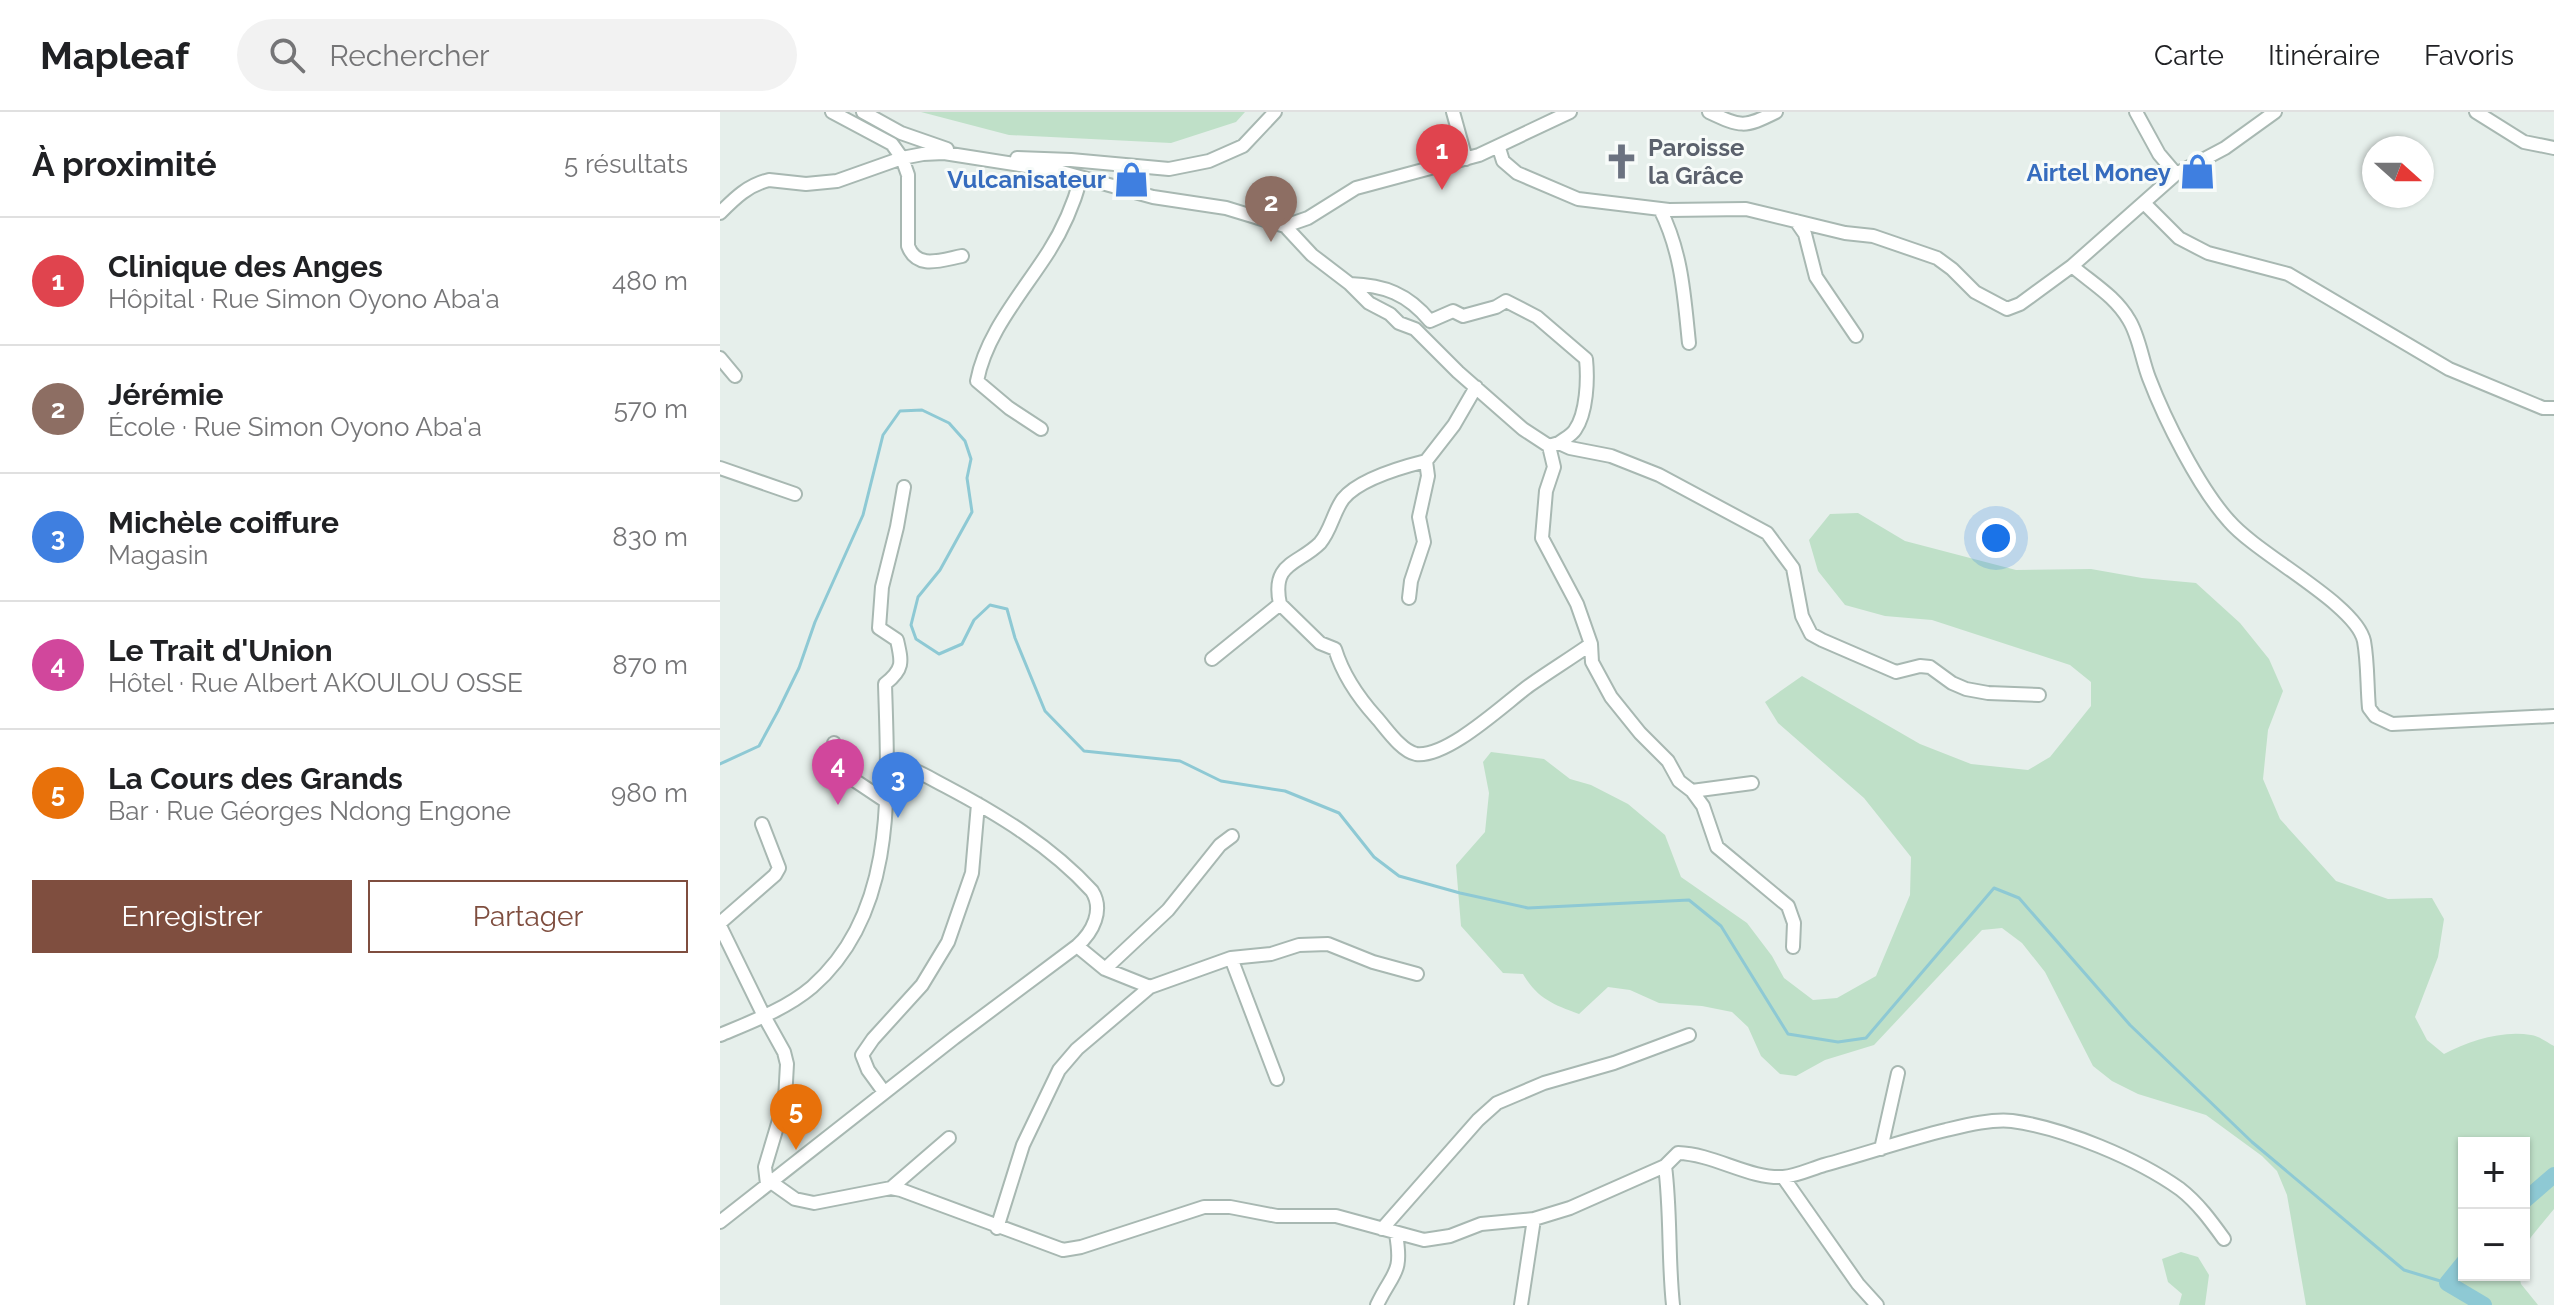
<!DOCTYPE html>
<html lang="fr">
<head>
<meta charset="utf-8">
<style>
  body { margin:0; font-family:Raleway,sans-serif; background:#f2f2f2; color:#202124 }
  .controls { position:absolute; right:24px; bottom:24px; display:grid; overflow:hidden; border-radius:0px; box-shadow:0 2px 6px #0004 }
  .controls button { width:72px; height:72px; display:grid; place-items:center; padding:0; border:0; border-bottom:2px solid #e0e0e0; background:#fff; color:#202124; font:40px sans-serif }
  .compass { position:absolute; left:1642px; top:24px; width:72px; height:72px; border-radius:50%; background:#fff; box-shadow:0 2px 6px #0004; rotate:111deg }
  .you { position:absolute; left:1276px; top:426px; width:28px; height:28px; margin:-20px; border:6px solid #fff; border-radius:50%; background:#1a73e8; box-shadow:0 0 0 12px #1a73e833 }
  .badge { display:grid; place-items:center; width:52px; height:52px; border-radius:50%; background:#7f4e3f; color:#fff; font-size:26px; font-weight:700 }
  .pin { position:absolute; translate:-50% -66px; filter:drop-shadow(0 2px 4px #0008) }
  .pin::after { content:''; position:absolute; top:42px; width:28px; height:24px; background:inherit; clip-path:polygon(0 0,100% 0,50% 100%) }
  .list { margin:0; padding:0; list-style:none }
  h2 { display:flex; justify-content:space-between; align-items:center; height:104px; margin:0; padding:0 32px; font-size:34px }
  h2 small { font-size:26px; font-weight:400; color:#757577 }
  .list li { display:grid; grid-template-columns:52px 1fr auto; gap:24px; align-items:center; box-sizing:border-box; height:128px; padding:0 32px; border-top:2px solid #e0e0e0 }
  .list b { display:block; font-size:30px; white-space:nowrap }
  .list p { margin:0; font-size:26px; white-space:nowrap; color:#757577 }
  .list em { font-size:26px; font-style:normal; color:#757577 }
  .actions { display:flex; gap:16px; padding:24px 32px }
  .actions a { flex:1; padding:18px 0; border:2px solid #7f4e3f; border-radius:0px; text-align:center; font-size:28px; color:#7f4e3f }
  .actions .main { background:#7f4e3f; color:#fff }
  .icon { flex:none; width:44px; height:44px; fill:none; stroke:currentColor; stroke-width:2; stroke-linecap:round; stroke-linejoin:round }
  .map { position:relative; flex:none; width:1834px; height:1193px; overflow:hidden }
  header { display:flex; align-items:center; gap:48px; box-sizing:border-box; height:112px; padding:0 40px; background:#fff; border-bottom:2px solid #e0e0e0 }
  header strong { font-size:38px }
  nav { display:flex; gap:44px; margin-inline-start:auto; font-size:28px }
  .search { width:560px; height:72px; background:#f2f2f2; display:flex; align-items:center; gap:20px; box-sizing:border-box; padding:0 28px; border-radius:44px; color:#757577; font-size:30px }
  main { display:flex }
  aside { flex:1; background:#fff }
  .map>svg:first-child { display:block }
</style>
</head>
<body>
<header>
<strong>Mapleaf</strong>
<div class="search"><svg class="icon" aria-label="search" viewBox="0 0 24 24"><circle cx="10" cy="10" r="6"/><path d="M15 15l6 6"/></svg>Rechercher</div>
<nav><a>Carte</a><a>Itinéraire</a><a>Favoris</a></nav>
</header>
<main>
<aside>
<h2>À proximité<small>5 résultats</small></h2>
<ul class="list">
<li><span class="badge" style="background:#e0444e">1</span><div><b>Clinique des Anges</b><p>Hôpital · Rue Simon Oyono Aba'a</p></div><em>480 m</em></li>
<li><span class="badge" style="background:#8d6e63">2</span><div><b>Jérémie</b><p>École · Rue Simon Oyono Aba'a</p></div><em>570 m</em></li>
<li><span class="badge" style="background:#3f7fe0">3</span><div><b>Michèle coiffure</b><p>Magasin</p></div><em>830 m</em></li>
<li><span class="badge" style="background:#d1479c">4</span><div><b>Le Trait d'Union</b><p>Hôtel · Rue Albert AKOULOU OSSE</p></div><em>870 m</em></li>
<li><span class="badge" style="background:#e8710a">5</span><div><b>La Cours des Grands</b><p>Bar · Rue Géorges Ndong Engone</p></div><em>980 m</em></li>
</ul>
<div class="actions"><a class="main">Enregistrer</a><a>Partager</a></div>
</aside>
<div class="map">
<svg width="1834" height="1193" viewBox="0 0 1834 1193">
  <rect width="100%" height="100%" fill="#e6efeb"/>
  <path fill="#bfe0c8" d="M 201,0 L 525,0 L 516,10 L 451,31 L 289,23 Z
    M 1138,401 L 1185,429 L 1296,458 L 1371,457 L 1422,466 L 1476,471 L 1520,511 L 1549,547 L 1563,579 L 1548,618 L 1543,667 L 1560,707 L 1616,769 L 1668,787 L 1712,786 L 1724,807 L 1718,845 L 1695,905 L 1707,928 L 1724,942 C 1749,929 1782,918 1811,923 C 1819,924 1827,930 1834,934 L 1834,1097 L 1811,1125 L 1804,1139 L 1804,1031 L 1744,1031 L 1744,1163 L 1799,1163 L 1801,1172 L 1818,1193 L 1586,1193 L 1567,1083 L 1557,1059 L 1542,1044 L 1486,1003 L 1418,982 L 1392,969 L 1373,954 L 1325,860 L 1302,831 L 1282,816 L 1262,818 L 1154,933 L 1105,948 L 1076,964 L 1060,962 L 1041,944 L 1028,915 L 1012,900 L 982,894 L 939,891 L 910,878 L 888,875 L 859,902 C 833,892 818,887 803,862 L 783,861 L 741,814 L 736,753 L 765,720 L 769,681 L 763,650 L 771,640 L 824,647 L 850,667 L 871,673 L 908,692 L 945,723 L 961,765 L 1027,811 L 1052,844 L 1064,866 L 1093,888 L 1117,886 L 1156,864 L 1190,783 L 1191,745 L 1144,686 L 1058,611 L 1045,590 L 1082,564 L 1200,632 L 1251,652 L 1308,658 L 1330,645 L 1371,594 L 1371,570 L 1350,553 L 1212,508 L 1165,504 L 1125,493 L 1098,459 L 1089,428 L 1110,402 Z
    M 1461,1140 L 1478,1145 L 1489,1163 L 1485,1193 L 1459,1193 L 1462,1182 L 1448,1170 L 1442,1147 Z"/>
  <g fill="none" stroke-linecap="round" stroke-linejoin="round">
    <path stroke="#8ec9d4" stroke-width="3" d="M 0,652 L 39,634 L 58,599 L 79,556 L 95,510 L 143,403 L 163,323 L 180,299 L 202,298 L 229,311 L 245,329 L 251,347 L 247,366 L 252,400 L 220,458 L 198,485 L 191,513 L 196,527 L 219,542 L 242,532 L 254,508 L 270,493 L 287,497 L 295,526 L 325,599 L 364,639 L 460,649 L 501,669 L 565,679 L 619,701 L 654,745 L 679,764 L 740,781 L 808,796 L 969,788 L 1001,814 L 1068,922 L 1118,930 L 1146,926 L 1274,776 L 1299,786 L 1410,913 L 1532,1030 L 1684,1158 L 1727,1171"/>
    <path stroke="#8ec9d4" stroke-width="16" d="M 1804,1089 L 1834,1063
      M 1744,1150 L 1727,1171 L 1764,1193"/>
    <defs>
      <path id="minor" d="M 112,0 L 172,32 L 182,46 L 188,63 L 188,134 C 197,158 221,148 242,144
        M 143,0 L 181,21 L 227,37
        M 733,0 L 746,47
        M 989,0 C 1021,15 1024,16 1056,0
        M 1416,0 L 1439,42 L 1456,62
        M 1756,0 L 1804,30 L 1834,36
        M 779,36 L 783,49 L 797,61 L 858,87 L 949,98 L 1026,97 L 1125,121 L 1153,124 L 1217,146 L 1232,157 L 1255,180 L 1287,197 L 1300,192 L 1352,154 L 1456,62 L 1505,36 L 1555,0
        M 297,46 L 351,48 L 449,57 L 489,49 L 523,34 L 555,0
        M 1424,91 L 1459,126 L 1488,141 L 1568,162 L 1729,257 L 1823,296 L 1834,296
        M 940,97 C 962,141 964,183 969,231
        M 0,101 C 15,86 28,73 49,68 L 86,72 L 117,69 L 182,46 L 203,42 L 224,41 L 338,59 L 433,85 L 506,96 L 565,114 L 588,106 L 636,76 L 759,43 L 850,0
        M 1076,109 L 1085,122 L 1096,165 L 1136,224
        M 565,114 L 592,143 L 630,172 L 649,191 L 670,202 L 679,211 L 695,217 L 738,260 L 803,317 L 829,334 L 834,355 L 826,379 L 822,426 L 857,492 L 871,532 L 872,550 L 891,585 L 920,621 L 948,649 L 959,669 L 972,679 L 1032,671
        M 1352,154 C 1373,172 1395,184 1409,208 C 1419,224 1422,248 1429,266 C 1445,308 1479,376 1509,409 C 1538,443 1636,492 1644,529 C 1648,551 1647,575 1649,596 L 1655,604 L 1672,612 L 1834,604
        M 630,172 C 664,173 688,182 710,209 L 733,199 L 743,204 L 776,195 L 786,189 L 817,205 L 866,247 C 868,267 867,301 855,318 C 852,323 844,327 839,331
        M 0,246 L 15,264
        M 321,317 L 289,296 L 257,269 C 266,221 303,180 329,139 C 343,117 354,91 361,66
        M 829,334 L 839,331 L 850,336 L 891,344 L 939,363 L 1047,421 L 1073,456 L 1082,504 L 1091,522 L 1102,528 L 1176,560 L 1200,554 L 1210,555 L 1232,571 L 1246,577 L 1268,581 L 1319,583
        M 706,349 C 682,355 639,367 623,387 C 613,401 611,418 600,431 C 578,453 551,450 560,492 L 600,531 L 615,537 C 623,563 638,585 656,605 C 666,616 681,639 696,642 C 728,646 785,591 810,573 C 830,559 851,546 871,532
        M 0,356 L 75,382
        M 689,486 L 691,469 L 704,430 L 699,405 L 708,364 L 706,349 L 734,313 L 756,275
        M 492,547 L 560,492
        M 114,631 L 128,664 L 167,690
        M 972,679 L 983,694 L 997,735 L 1068,794 L 1074,811 L 1073,835
        M 0,811 L 55,763 L 59,756 L 42,712
        M 0,814 L 44,904 L 64,940 L 67,952 L 65,988 L 45,1055 L 47,1072
        M 357,834 L 385,857 L 430,875
        M 511,846 L 557,967
        M 385,857 L 448,798 L 500,733 L 512,724
        M 0,923 C 31,910 66,897 92,875 C 178,800 168,676 165,572 C 184,557 182,550 177,528 L 159,516 L 162,475 L 177,415 L 184,375
        M 164,980 L 148,958 L 142,943 L 153,927 L 202,873 L 228,830 L 252,761 L 258,692
        M 1161,1037 L 1178,961
        M 945,1054 C 951,1100 948,1147 953,1193
        M 1063,1065 L 1138,1172 L 1157,1193
        M 51,1070 L 75,1087 L 94,1091 L 171,1076 L 181,1078 L 343,1138 L 361,1135 L 484,1095 L 510,1095 L 557,1104 L 616,1104 L 704,1128 L 730,1124 L 761,1112 L 814,1107 L 850,1096 L 945,1054 L 958,1041 C 994,1042 1029,1067 1063,1065 C 1076,1064 1091,1057 1104,1053 C 1145,1042 1185,1028 1226,1018 C 1247,1013 1271,1007 1292,1009 C 1344,1016 1418,1047 1460,1077 C 1478,1091 1491,1109 1504,1127
        M 171,1076 L 229,1026
        M 0,1110 L 234,926 L 357,834 C 373,820 384,798 372,779 C 331,734 278,702 225,674 C 206,664 189,653 167,651
        M 277,1116 L 303,1033 L 339,958 L 357,937 L 430,875 L 511,846 L 551,842 L 579,833 L 608,832 L 653,850 L 697,862
        M 662,1117 L 758,1008 L 777,991 L 824,971 L 894,951 L 969,923
        M 657,1193 C 673,1159 683,1163 676,1122
        M 801,1193 L 814,1107"/>
    </defs>
    <use href="#minor" stroke="#a8b8b2" stroke-width="16"/>
    <use href="#minor" stroke="#fff" stroke-width="12"/>
  </g>
  <defs>
    <symbol id="church-bare" viewBox="-9 -9 18 18"><path d="M-1.2-6h2.4v3.5h3.3v2.4h-3.3V6h-2.4V-.1h-3.3v-2.4h3.3Z" fill="#6b7280" stroke="#f7fbf9" stroke-width="2.5" paint-order="stroke"/></symbol>
    <symbol id="shop-bare" viewBox="-9 -9 18 18"><path d="M-5-2.5h2.3a2.7 3.5 0 0 1 5.4 0H5L5.5 6h-11ZM-1.5-2.5h3a1.5 2.3 0 0 0-3 0Z" fill="#3f7fe0" stroke="#f7fbf9" stroke-width="2.5" paint-order="stroke"/></symbol>
  </defs>
  <g fill-rule="evenodd">
    <use href="#church-bare" x="876" y="24" width="51" height="51"/>
    <use href="#shop-bare" x="1452" y="34" width="51" height="51"/>
    <use href="#shop-bare" x="386" y="42" width="51" height="51"/>
  </g>
  <g text-anchor="middle" dominant-baseline="central" stroke-width="6" stroke-linejoin="round" paint-order="stroke">
    <g font-size="24" font-weight="bold" fill="#5b616d" stroke="#f7fbf9" text-anchor="start">
      <text x="928" y="35">Paroisse<tspan x="928" dy="28">la Grâce</tspan></text>
    </g>
    <g font-size="24" font-weight="bold" fill="#366cbe" stroke="#f7fbf9" text-anchor="end">
      <text x="1451" y="60">Airtel Money</text>
      <text x="386" y="67">Vulcanisateur</text>
    </g>
  </g>
</svg>
<div class="controls">
<button>+</button>
<button>−</button>
</div>
<svg class="compass" viewBox="-18 -18 36 36"><path d="M0-13l5 13h-10z" fill="#e53935"/><path d="M0 13l5-13h-10z" fill="#757577"/></svg>
<div class="you"></div>
<div class="pin badge" style="left:722px;top:78px;background:#e0444e">1</div>
<div class="pin badge" style="left:551px;top:130px;background:#8d6e63">2</div>
<div class="pin badge" style="left:178px;top:706px;background:#3f7fe0">3</div>
<div class="pin badge" style="left:118px;top:693px;background:#d1479c">4</div>
<div class="pin badge" style="left:76px;top:1038px;background:#e8710a">5</div>
</div>
</main>
</body>
</html>
